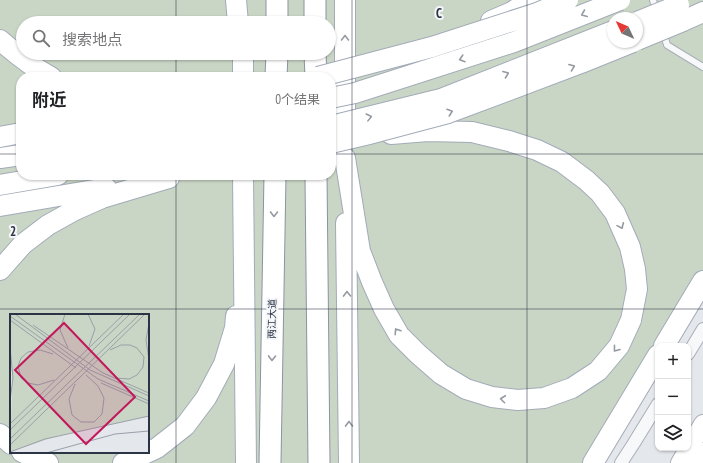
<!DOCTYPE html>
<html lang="zh">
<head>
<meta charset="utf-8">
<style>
  body { margin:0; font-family:"PT Sans Narrow","Noto Sans SC",sans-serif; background:#f6f6f6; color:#202124 }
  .controls { position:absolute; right:12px; bottom:12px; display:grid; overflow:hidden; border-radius:8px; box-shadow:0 1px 3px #0004 }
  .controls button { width:36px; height:36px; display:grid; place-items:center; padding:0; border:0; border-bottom:1px solid #e0e0e0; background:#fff; color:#202124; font:20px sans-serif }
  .compass { position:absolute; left:607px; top:12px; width:36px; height:36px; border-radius:50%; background:#fff; box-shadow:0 1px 3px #0004; rotate:314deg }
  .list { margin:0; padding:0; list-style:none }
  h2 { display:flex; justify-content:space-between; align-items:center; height:52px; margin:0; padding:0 16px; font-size:17px }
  h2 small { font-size:13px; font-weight:400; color:#757577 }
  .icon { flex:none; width:22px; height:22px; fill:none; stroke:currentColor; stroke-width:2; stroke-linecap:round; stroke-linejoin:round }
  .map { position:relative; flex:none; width:703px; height:463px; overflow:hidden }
  .search { position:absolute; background:#fff; box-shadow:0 1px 3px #0004; left:16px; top:16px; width:320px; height:44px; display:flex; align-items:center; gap:10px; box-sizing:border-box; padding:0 14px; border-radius:22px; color:#757577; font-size:15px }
  .panel { position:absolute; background:#fff; box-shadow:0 1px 3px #0004; left:16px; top:72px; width:320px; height:108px; border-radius:16px }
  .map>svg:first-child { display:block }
</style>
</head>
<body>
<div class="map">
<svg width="703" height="463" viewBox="0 0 703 463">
  <rect width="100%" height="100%" fill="#e4e7ec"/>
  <path fill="#c9d6c5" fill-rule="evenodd" d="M 0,0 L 703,0 L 703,281 L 593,463 L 0,463 ZM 613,18 L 637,18 L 637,42 L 613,42 ZM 23,23 L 329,23 L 329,53 L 23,53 ZM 21,77 L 331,77 L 331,175 L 21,175 ZM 11,315 L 148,315 L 148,452 L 11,452 Z"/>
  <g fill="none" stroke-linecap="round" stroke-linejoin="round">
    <defs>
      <path id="service" d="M 653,0 L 656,11
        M 663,31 L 667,45 L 703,67"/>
      <path id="minor" d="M 688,354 L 703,329
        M 621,463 L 634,443 L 658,404"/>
      <path id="secondary" d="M 680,463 L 703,424
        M 697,463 L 703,452"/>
      <path id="primary" d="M 236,0 L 238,23
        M 491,21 L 512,12 L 530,0
        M 683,21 L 703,12
        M 0,40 C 16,54 32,67 51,77
        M 243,77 L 243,53
        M 0,137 L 21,133
        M 345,139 L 345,0
        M 0,158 L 21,155
        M 345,158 L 360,251 L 372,282 L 384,309 L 399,335 L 418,354 L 441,374 L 466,389 L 492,397 L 518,400 L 544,398 L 572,388 L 598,371 L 619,346 L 631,320 L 637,289 L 635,269 L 630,247 L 615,213 L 600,193 L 586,180 L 562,162 L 537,150 L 509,141 L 472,132 L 428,131 L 391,134
        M 243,175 L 246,463
        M 0,185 L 58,175
        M 0,206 L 106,188
        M 346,223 L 349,463
        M 0,270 L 23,244 L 48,225 L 75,210 L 102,198 L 169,178
        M 664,346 L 703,281
        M 0,434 L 11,444
        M 22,452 L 39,460 L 48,463
        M 123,463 L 127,462 L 157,448 L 185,426 L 206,398 L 224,364 L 235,328 L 236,316
        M 593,463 L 658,355"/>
      <path id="trunk" d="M 277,0 L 277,23
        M 315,23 L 315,0
        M 315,53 L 316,77
        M 276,77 L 277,53
        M 316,175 L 319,463
        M 270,463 L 275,175"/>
    </defs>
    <use href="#service" stroke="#a9aeb7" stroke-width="8"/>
    <use href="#minor" stroke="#a9aeb7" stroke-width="14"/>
    <use href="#secondary" stroke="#a9aeb7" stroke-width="20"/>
    <use href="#primary" stroke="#a3abb8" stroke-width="22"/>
    <use href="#trunk" stroke="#8b94a3" stroke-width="23"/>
    <use href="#service" stroke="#f7f8fa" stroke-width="6"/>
    <use href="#minor" stroke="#f7f8fa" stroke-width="12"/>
    <use href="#secondary" stroke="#fff" stroke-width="18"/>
    <use href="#primary" stroke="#fff" stroke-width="20"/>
    <use href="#trunk" stroke="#fff" stroke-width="21"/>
    <defs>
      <path id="primary-bridge" d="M 637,22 L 679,5
        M 637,40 L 683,21
        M 318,77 L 432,47 L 537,13 L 568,0
        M 331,98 L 355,93 L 514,42 L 620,0
        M 331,126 L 441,99 L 613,31
        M 331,143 L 365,135 L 448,113 L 581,63 L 633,42"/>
    </defs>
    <use href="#primary-bridge" stroke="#a3abb8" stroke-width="22" stroke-linecap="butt"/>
    <use href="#primary-bridge" stroke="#fff" stroke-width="20"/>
  </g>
  <defs><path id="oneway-chevron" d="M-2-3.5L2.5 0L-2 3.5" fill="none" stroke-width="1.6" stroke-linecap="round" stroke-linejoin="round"/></defs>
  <g stroke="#959aa2">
    <use href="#oneway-chevron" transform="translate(584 14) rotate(158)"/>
    <use href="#oneway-chevron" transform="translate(345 38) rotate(-90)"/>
    <use href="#oneway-chevron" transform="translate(462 59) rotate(162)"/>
    <use href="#oneway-chevron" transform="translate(572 67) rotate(-21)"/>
    <use href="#oneway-chevron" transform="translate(506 74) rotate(-21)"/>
    <use href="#oneway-chevron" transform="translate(450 112) rotate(-19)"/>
    <use href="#oneway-chevron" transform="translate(369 117) rotate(-14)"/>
    <use href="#oneway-chevron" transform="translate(274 214) rotate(91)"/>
    <use href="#oneway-chevron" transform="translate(621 226) rotate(66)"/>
    <use href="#oneway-chevron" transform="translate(347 294) rotate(-91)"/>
    <use href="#oneway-chevron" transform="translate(397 331) rotate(-123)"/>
    <use href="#oneway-chevron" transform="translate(616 349) rotate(128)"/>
    <use href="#oneway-chevron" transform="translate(272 358) rotate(91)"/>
    <use href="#oneway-chevron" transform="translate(503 399) rotate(-173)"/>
    <use href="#oneway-chevron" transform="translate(349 424) rotate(-91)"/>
  </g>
  <path fill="none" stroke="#2b3445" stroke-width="1" stroke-opacity="0.55" d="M 176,0 L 176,23M 352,0 L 352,463M 527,0 L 527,463M 176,53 L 176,77M 0,154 L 21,154M 331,154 L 703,154M 176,175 L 176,463M 0,309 L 703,309"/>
  <g text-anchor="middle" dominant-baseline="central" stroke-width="4" stroke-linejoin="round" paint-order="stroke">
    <g font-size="10" fill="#2b3445" stroke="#f4f6f9">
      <text transform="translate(272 319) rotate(-89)">两江大道</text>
    </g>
  </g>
  <g transform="translate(10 314)">
    <rect width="139" height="139" fill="#e4e7ec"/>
    <path d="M 0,0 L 139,0 L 139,102 L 47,122 L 0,138 L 2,75 Z" fill="#c9d6c5"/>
    <path fill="none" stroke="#9a9fa9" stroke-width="1" d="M 5,0 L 80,56 L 139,82M 55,0 L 50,16 L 58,34M 78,0 L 85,15 L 79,32M 0,2 L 88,65 L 139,87M 0,6 L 66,54M 139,9 L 136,26 L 139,46M 23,11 L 93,59 L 139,79M 0,33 L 3,64 L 0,87M 100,36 L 111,31 L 120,31 L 127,34 L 134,43 L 133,53 L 127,61 L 119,65 L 105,64M 43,40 L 30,36 L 18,38 L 11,44 L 8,52 L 11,64 L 18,69 L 28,71 L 44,66M 91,69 L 139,90M 65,70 L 59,85 L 62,101 L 71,108 L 84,108 L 92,100 L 94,84 L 88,72 L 76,61M 0,110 L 114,0M 0,116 L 120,0M 0,125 L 130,0M 0,131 L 135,0M 0,138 L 35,125 L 139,102M 36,139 L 105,120 L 139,117"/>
    <path fill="#c2185b" fill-opacity="0.15" stroke="#c2185b" stroke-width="2" d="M 54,9 L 125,83 L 76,130 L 5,56 Z"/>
    <rect width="139" height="139" fill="none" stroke="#2b3445" stroke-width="2"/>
  </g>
  <g font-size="13" text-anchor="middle" font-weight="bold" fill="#2b3445" stroke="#f4f6f9" stroke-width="4" stroke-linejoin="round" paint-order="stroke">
    <text x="439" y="18">C</text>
    <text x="13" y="236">2</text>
  </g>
</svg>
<div class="controls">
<button>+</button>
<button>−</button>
<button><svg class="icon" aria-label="layers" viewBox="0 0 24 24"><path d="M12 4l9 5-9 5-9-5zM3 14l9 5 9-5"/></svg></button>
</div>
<svg class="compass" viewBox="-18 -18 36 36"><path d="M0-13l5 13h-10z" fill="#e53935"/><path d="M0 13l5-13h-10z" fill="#757577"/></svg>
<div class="search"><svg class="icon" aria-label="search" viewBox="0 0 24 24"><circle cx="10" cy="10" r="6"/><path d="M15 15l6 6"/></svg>搜索地点</div>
<section class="panel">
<h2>附近<small>0个结果</small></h2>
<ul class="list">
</ul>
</section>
</div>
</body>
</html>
